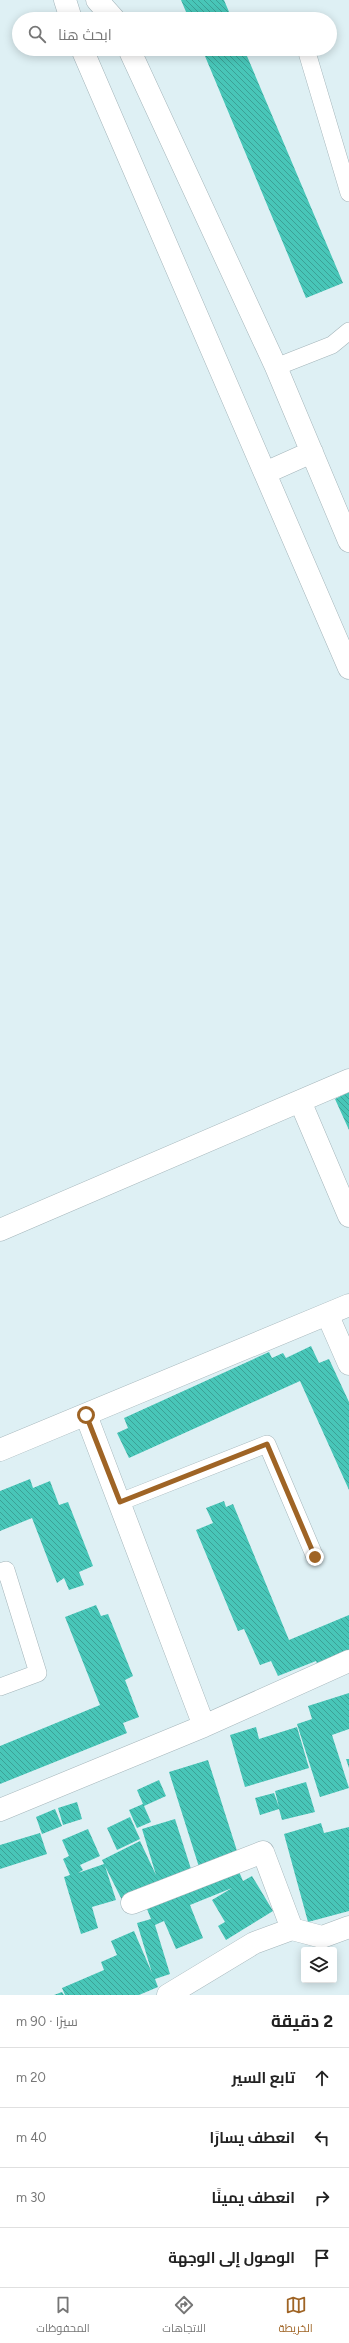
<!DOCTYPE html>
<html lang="ar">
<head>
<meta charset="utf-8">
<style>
  body { margin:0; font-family:Figtree,Cairo,sans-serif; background:#f2f2f2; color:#222; direction:rtl }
  .controls { position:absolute; right:12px; bottom:12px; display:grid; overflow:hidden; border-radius:4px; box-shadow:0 2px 10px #0003 }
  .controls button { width:36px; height:36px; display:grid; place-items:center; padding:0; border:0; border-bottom:1px solid #e0e0e0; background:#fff; color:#222; font:20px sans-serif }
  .stop { position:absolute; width:12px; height:12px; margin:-9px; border:3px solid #9f6425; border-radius:50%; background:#fff }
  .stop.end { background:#9f6425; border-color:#fff; box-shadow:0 1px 4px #0008 }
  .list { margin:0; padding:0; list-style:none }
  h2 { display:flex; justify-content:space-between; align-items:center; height:52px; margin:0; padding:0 16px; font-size:17px }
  h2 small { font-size:13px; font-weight:400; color:#767676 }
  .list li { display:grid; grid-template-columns:26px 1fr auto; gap:12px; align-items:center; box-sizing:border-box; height:60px; padding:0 16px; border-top:1px solid #e0e0e0 }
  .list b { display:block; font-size:15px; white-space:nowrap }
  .list em { font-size:13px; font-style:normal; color:#767676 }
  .icon { flex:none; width:22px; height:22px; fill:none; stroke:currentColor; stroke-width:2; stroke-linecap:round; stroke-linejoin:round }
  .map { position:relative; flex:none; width:349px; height:1995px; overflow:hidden; direction:ltr }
  .search { position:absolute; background:#fff; box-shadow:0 2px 10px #0003; left:12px; right:12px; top:12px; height:44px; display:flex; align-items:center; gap:10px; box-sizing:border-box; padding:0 14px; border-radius:22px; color:#767676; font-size:15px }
  .sheet { height:292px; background:#fff }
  nav { display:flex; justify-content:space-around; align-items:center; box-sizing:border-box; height:56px; border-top:1px solid #e0e0e0; background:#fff; font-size:11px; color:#767676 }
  nav a { display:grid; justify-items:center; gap:2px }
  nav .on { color:#9f6425 }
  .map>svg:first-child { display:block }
</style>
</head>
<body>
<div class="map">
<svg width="349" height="1995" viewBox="0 0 349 1995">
  <defs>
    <pattern id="building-back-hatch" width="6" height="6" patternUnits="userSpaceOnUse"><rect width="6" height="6" fill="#48c6b8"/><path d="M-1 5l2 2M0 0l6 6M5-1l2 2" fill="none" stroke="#3ca196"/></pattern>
  </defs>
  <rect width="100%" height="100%" fill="#def0f4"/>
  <path fill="url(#building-back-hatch)" d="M 181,0 L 224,0 L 232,19 L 189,19 Z
    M 202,49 L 244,49 L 343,283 L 306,298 Z
    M 349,1092 L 349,1130 L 335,1099 Z
    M 311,1346 L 319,1363 L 329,1359 L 349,1402 L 349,1490 L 300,1381 L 129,1458 L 117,1433 L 128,1428 L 124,1418 L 269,1352 L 272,1358 L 283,1353 L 286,1358 Z
    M 30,1479 L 33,1488 L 50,1481 L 59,1505 L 68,1502 L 93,1566 L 79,1572 L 84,1585 L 69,1590 L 64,1578 L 57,1583 L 32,1518 L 0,1531 L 0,1491 Z
    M 224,1501 L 226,1507 L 233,1504 L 289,1640 L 349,1615 L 349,1653 L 318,1666 L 316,1661 L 278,1676 L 271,1661 L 260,1665 L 244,1629 L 238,1631 L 196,1530 L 213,1523 L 206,1508 Z
    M 96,1605 L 101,1616 L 108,1614 L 133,1676 L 125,1680 L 139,1717 L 123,1723 L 127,1733 L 0,1784 L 0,1746 L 100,1705 L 65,1617 Z
    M 349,1693 L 349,1729 L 332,1735 L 349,1788 L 320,1797 L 297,1724 L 312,1719 L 308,1706 Z
    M 256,1727 L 259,1739 L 297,1727 L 309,1768 L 245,1787 L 230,1735 Z
    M 346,1759 L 349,1759 L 349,1768 Z
    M 208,1760 L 238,1854 L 199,1867 L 169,1772 Z
    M 159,1780 L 166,1796 L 144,1806 L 151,1822 L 137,1828 L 129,1810 L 143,1804 L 137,1790 Z
    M 306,1782 L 315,1812 L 282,1820 L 279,1809 L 260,1815 L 255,1798 L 274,1793 L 279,1807 L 275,1791 Z
    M 77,1802 L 82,1819 L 63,1825 L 58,1808 Z
    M 55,1809 L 62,1826 L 42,1834 L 36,1817 Z
    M 130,1817 L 140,1839 L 117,1850 L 107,1828 Z
    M 175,1819 L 192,1872 L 123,1902 L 105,1866 L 116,1900 L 92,1907 L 98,1928 L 81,1934 L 64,1877 L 70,1875 L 63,1859 L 69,1856 L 62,1840 L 88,1829 L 100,1856 L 80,1865 L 83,1870 L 78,1873 L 104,1864 L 102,1860 L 140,1841 L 156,1875 L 142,1829 Z
    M 321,1823 L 324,1833 L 349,1827 L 349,1911 L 308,1922 L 284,1834 Z
    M 40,1833 L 47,1854 L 0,1869 L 0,1845 Z
    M 237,1867 L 243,1881 L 252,1876 L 273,1911 L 226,1940 L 218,1926 L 225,1922 L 212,1900 L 232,1888 L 190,1905 L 203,1938 L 176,1949 L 164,1921 L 155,1925 L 170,1974 L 155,1979 L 158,1987 L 139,1995 L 65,1995 L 62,1988 L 104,1970 L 101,1962 L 117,1955 L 111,1941 L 134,1931 L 152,1973 L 137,1923 L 151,1919 L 145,1904 Z
    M 62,1992 L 64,1995 L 54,1995 Z"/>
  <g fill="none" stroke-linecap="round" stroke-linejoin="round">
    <defs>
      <path id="service" d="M 306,49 L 349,193
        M 276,367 L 332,345 L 349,331
        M 120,1502 L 267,1444 L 315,1557
        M 0,1572 L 6,1570 L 38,1673 L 0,1687"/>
      <path id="minor" d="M 65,0 L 71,19
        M 97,0 L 114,19
        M 82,49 L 349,668
        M 129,49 L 276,367 L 349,541
        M 265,473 L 312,452
        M 300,1101 L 349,1216
        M 0,1230 L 349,1080
        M 328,1316 L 349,1364
        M 86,1415 L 204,1726
        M 0,1450 L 349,1305
        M 0,1810 L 204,1726 L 349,1661
        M 132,1903 L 263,1852 L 292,1929
        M 168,1995 L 254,1943 L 292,1929 L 322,1937 L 349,1927"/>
    </defs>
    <use href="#service" stroke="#a4b5ba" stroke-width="18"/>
    <use href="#minor" stroke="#a4b5ba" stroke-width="23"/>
    <use href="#service" stroke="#fff" stroke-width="17"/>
    <use href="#minor" stroke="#fff" stroke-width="22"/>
  </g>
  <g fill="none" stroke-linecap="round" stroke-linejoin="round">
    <path stroke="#9f6425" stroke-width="5" d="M 86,1415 L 120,1502 L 267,1444 L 315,1557"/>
  </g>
</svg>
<div class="controls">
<button><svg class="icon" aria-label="layers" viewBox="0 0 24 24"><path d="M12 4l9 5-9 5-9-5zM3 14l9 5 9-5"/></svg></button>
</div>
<div class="stop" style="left:86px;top:1415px"></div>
<div class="stop end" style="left:315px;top:1557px"></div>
<div class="search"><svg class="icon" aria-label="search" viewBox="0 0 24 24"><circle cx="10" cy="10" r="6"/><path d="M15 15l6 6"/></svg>ابحث هنا</div>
</div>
<section class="sheet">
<h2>2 دقيقة<small>سيرًا · 90 m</small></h2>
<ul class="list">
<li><svg class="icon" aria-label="ahead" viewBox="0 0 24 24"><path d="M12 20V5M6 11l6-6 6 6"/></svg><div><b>تابع السير</b></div><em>20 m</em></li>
<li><svg class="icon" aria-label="left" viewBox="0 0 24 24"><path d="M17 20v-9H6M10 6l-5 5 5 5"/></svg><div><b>انعطف يسارًا</b></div><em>40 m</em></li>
<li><svg class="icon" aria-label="right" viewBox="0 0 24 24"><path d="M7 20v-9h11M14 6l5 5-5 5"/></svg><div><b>انعطف يمينًا</b></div><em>30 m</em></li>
<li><svg class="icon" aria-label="arrive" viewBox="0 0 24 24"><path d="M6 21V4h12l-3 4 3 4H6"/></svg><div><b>الوصول إلى الوجهة</b></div></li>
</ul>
</section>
<nav>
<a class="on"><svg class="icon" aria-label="map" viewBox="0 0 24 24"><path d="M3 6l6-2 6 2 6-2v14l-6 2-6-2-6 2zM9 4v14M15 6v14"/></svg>الخريطة</a>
<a><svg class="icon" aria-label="directions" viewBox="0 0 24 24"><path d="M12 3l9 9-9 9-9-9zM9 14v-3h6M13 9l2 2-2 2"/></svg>الاتجاهات</a>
<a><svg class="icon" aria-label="saved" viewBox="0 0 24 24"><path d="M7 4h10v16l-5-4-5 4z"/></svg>المحفوظات</a>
</nav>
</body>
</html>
